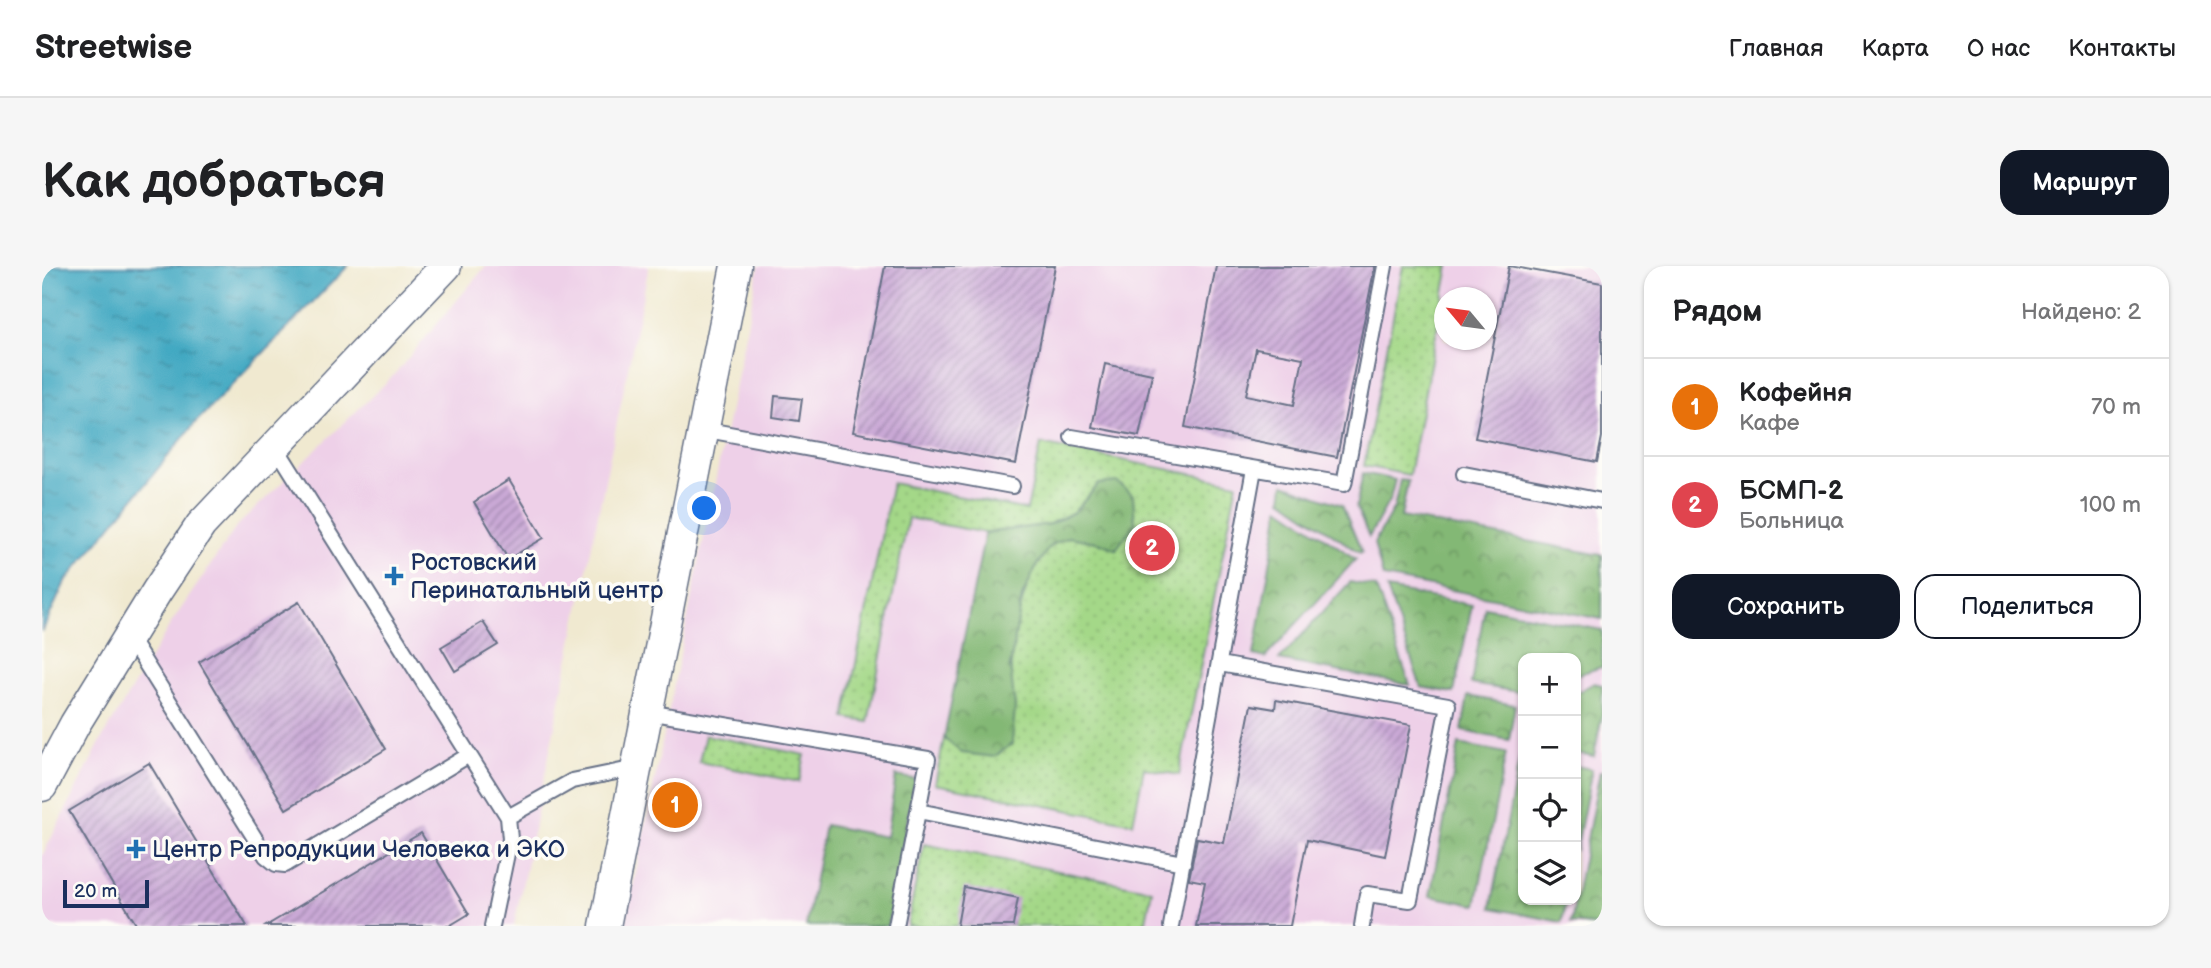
<!DOCTYPE html>
<html lang="ru">
<head>
<meta charset="utf-8">
<style>
  body { margin:0; font-family:"Balsamiq Sans",sans-serif; background:#f6f6f6; color:#202124 }
  .controls { position:absolute; right:21px; bottom:21px; display:grid; overflow:hidden; border-radius:14px; box-shadow:0 2px 5px #0004 }
  .controls button { width:63px; height:63px; display:grid; place-items:center; padding:0; border:0; border-bottom:2px solid #e0e0e0; background:#fff; color:#202124; font:35px sans-serif }
  .compass { position:absolute; left:1392px; top:21px; width:63px; height:63px; border-radius:50%; background:#fff; box-shadow:0 2px 5px #0004; rotate:299deg }
  .scale { position:absolute; left:21px; bottom:18px; width:86px; box-sizing:border-box; padding-left:7px; border:4px solid #1b2f5e; border-top:0; font-size:19px; line-height:24px; white-space:nowrap; color:#1b2f5e; -webkit-text-stroke:5px #fdfcf7; paint-order:stroke }
  .you { position:absolute; left:663px; top:243px; width:24px; height:24px; margin:-18px; border:5px solid #fff; border-radius:50%; background:#1a73e8; box-shadow:0 0 0 10px #1a73e833 }
  .badge { display:grid; place-items:center; width:46px; height:46px; border-radius:50%; background:#111827; color:#fff; font-size:23px; font-weight:700 }
  .pin { position:absolute; translate:-50% -50%; border:4px solid #fff; box-shadow:0 2px 7px #0006 }
  .list { margin:0; padding:0; list-style:none }
  h2 { display:flex; justify-content:space-between; align-items:center; height:91px; margin:0; padding:0 28px; font-size:30px }
  h2 small { font-size:23px; font-weight:400; color:#757577 }
  .list li { display:grid; grid-template-columns:46px 1fr auto; gap:21px; align-items:center; box-sizing:border-box; height:98px; padding:0 28px; border-top:2px solid #e0e0e0 }
  .list b { display:block; font-size:26px; white-space:nowrap }
  .list p { margin:0; font-size:23px; white-space:nowrap; color:#757577 }
  .list em { font-size:23px; font-style:normal; color:#757577 }
  .actions { display:flex; gap:14px; padding:21px 28px }
  .actions a { flex:1; padding:16px 0; border:2px solid #111827; border-radius:21px; text-align:center; font-size:24px; color:#111827 }
  .actions .main { background:#111827; color:#fff }
  .icon { flex:none; width:38px; height:38px; fill:none; stroke:currentColor; stroke-width:2; stroke-linecap:round; stroke-linejoin:round }
  .map { position:relative; flex:none; width:1560px; height:660px; overflow:hidden; border-radius:21px }
  header { display:flex; align-items:center; gap:42px; box-sizing:border-box; height:98px; padding:0 35px; background:#fff; border-bottom:2px solid #e0e0e0 }
  header strong { font-size:33px }
  nav { display:flex; gap:38px; margin-inline-start:auto; font-size:24px }
  .intro { display:flex; align-items:center; justify-content:space-between; box-sizing:border-box; height:168px; padding:0 42px }
  h1 { margin:0; font-size:49px }
  .button { padding:18px 32px; border-radius:21px; background:#111827; color:#fff; font-size:24px; font-weight:700 }
  main { display:flex; gap:42px; padding:0 42px }
  aside { flex:1; background:#fff; border-radius:21px; box-shadow:0 2px 5px #0004 }
  .map>svg:first-child { display:block }
</style>
</head>
<body>
<header>
<strong>Streetwise</strong>
<nav><a>Главная</a><a>Карта</a><a>О нас</a><a>Контакты</a></nav>
</header>
<div class="intro"><h1>Как добраться</h1><a class="button">Маршрут</a></div>
<main>
<div class="map">
<svg width="1560" height="660" viewBox="0 0 1560 660">
  <defs>
    <pattern id="grass-dots" width="8" height="8" patternUnits="userSpaceOnUse" patternTransform="scale(1.75)"><rect width="8" height="8" fill="#a4d888"/><path d="M2 2h.1M6 6h.1" fill="none" stroke="#8dba78" stroke-width="1.8" stroke-linecap="round"/></pattern>
    <pattern id="forest-crowns" width="20" height="18" patternUnits="userSpaceOnUse" patternTransform="scale(1.75)"><rect width="20" height="18" fill="#83b874"/><path d="M2 6a3 3 0 1 1 6 0M12 15a3 3 0 1 1 6 0" fill="none" stroke="#6a9662"/></pattern>
    <pattern id="water-ripples" width="26" height="14" patternUnits="userSpaceOnUse" patternTransform="scale(1.75)"><rect width="26" height="14" fill="#42a9c2"/><path d="M2 4q2-2 4 0t4 0M15 11q2-2 4 0t4 0" fill="none" stroke="#368aa1"/></pattern>
    <pattern id="building-hatch" width="6" height="6" patternUnits="userSpaceOnUse" patternTransform="scale(1.75)"><rect width="6" height="6" fill="#caa9d6"/><path d="M-1 1l2-2M0 6l6-6M5 7l2-2" fill="none" stroke="#a38ab1"/></pattern>
  </defs>
  <rect width="100%" height="100%" fill="#fdfcf7"/>
  <filter id="ink" filterUnits="userSpaceOnUse"><feTurbulence type="fractalNoise" baseFrequency=".0143" numOctaves="2"/><feDisplacementMap in="SourceGraphic" scale="14" xChannelSelector="R" yChannelSelector="G"/><feConvolveMatrix kernelMatrix="1 2 1 2 8 2 1 2 1" color-interpolation-filters="sRGB"/></filter>
  <filter id="wash" filterUnits="userSpaceOnUse"><feTurbulence type="fractalNoise" baseFrequency=".00686" numOctaves="4" result="noise"/><feDisplacementMap in="SourceGraphic" scale="28" xChannelSelector="R" yChannelSelector="G"/><feGaussianBlur stdDeviation="1.57" result="paint"/><feColorMatrix in="noise" values="0 0 0 0 0 0 0 0 0 0 0 0 0 0 0 0 0 1.4 0 .05"/><feComposite in="paint" operator="in"/></filter>
  <g filter="url(#wash)">
    <rect width="100%" height="100%" fill="#f0e9d0"/>
    <path fill="#eed0e8" fill-rule="evenodd" d="M 444,0 L 607,0 L 472,660 L 0,660 L 0,590 L 61,471 L 128,359 L 195,260 L 352,109 Z
      M 717,0 L 1560,0 L 1560,660 L 583,660 ZM 1402,32 L 1444,32 L 1444,74 L 1402,74 ZM 1481,392 L 1534,392 L 1534,634 L 1481,634 Z"/>
    <path fill="url(#grass-dots)" stroke="#608473" stroke-width="2" d="M 1361,0 L 1407,0 L 1367,209 L 1322,200 Z
      M 999,178 L 1195,217 L 1137,509 L 1102,502 L 1091,557 L 893,518 L 902,472 L 920,487 L 973,441 C 971,427 967,412 969,398 C 971,365 987,277 1027,271 C 1039,270 1062,278 1074,283 L 1057,219 L 1032,246 L 1008,258 L 985,262 L 943,267 L 866,252 L 826,456 L 803,452 L 850,217 L 985,244 Z
      M 663,469 L 763,489 L 757,516 L 657,496 Z
      M 882,578 L 1110,624 L 1103,660 L 865,660 Z"/>
    <path fill="url(#forest-crowns)" stroke="#4f7469" stroke-width="2" d="M 1321,207 L 1353,214 L 1348,233 L 1327,271 L 1314,241 Z
      M 1358,214 L 1366,215 L 1359,251 L 1560,289 L 1560,353 L 1341,311 L 1332,277 L 1352,242 Z
      M 1075,216 L 1091,229 L 1093,258 L 1074,283 L 1059,277 L 1027,271 L 1009,279 L 995,299 L 980,331 L 968,400 L 973,441 L 970,478 L 952,491 L 920,487 L 902,472 L 943,267 L 1008,258 L 1032,246 L 1057,218 Z
      M 1242,218 L 1300,239 L 1320,286 L 1318,287 L 1240,233 Z
      M 1238,241 L 1314,293 L 1223,392 L 1212,389 Z
      M 1308,316 L 1334,321 L 1368,419 L 1237,394 Z
      M 1345,323 L 1430,339 L 1412,427 L 1379,421 Z
      M 1443,341 L 1560,364 L 1560,401 L 1534,409 L 1534,392 L 1481,392 L 1481,425 L 1476,426 L 1429,418 Z
      M 1552,417 L 1560,419 L 1560,449 L 1552,490 L 1534,487 L 1534,427 Z
      M 1426,430 L 1473,439 L 1467,474 L 1420,465 Z
      M 1417,478 L 1464,487 L 1434,639 L 1388,630 Z
      M 1478,489 L 1481,490 L 1481,634 L 1524,634 L 1520,656 L 1449,642 Z
      M 1534,500 L 1550,503 L 1534,585 Z
      M 1558,505 L 1560,505 L 1560,660 L 1529,657 Z
      M 854,510 L 873,513 L 846,660 L 764,660 L 783,559 L 844,571 Z"/>
    <path fill="url(#water-ripples)" stroke="#2e6c90" stroke-width="2" d="M 0,0 L 306,0 L 154,156 L 23,316 L 0,366 Z"/>
    <g id="blocks">
      <path fill="url(#building-hatch)" fill-rule="evenodd" d="M 843,0 L 1013,0 L 974,198 L 811,166 Z
        M 1174,0 L 1333,0 L 1295,191 L 1143,161 ZM 1214,83 L 1261,92 L 1252,139 L 1204,129 Z
        M 1467,0 L 1560,17 L 1560,171 L 1555,196 L 1433,172 Z
        M 1063,98 L 1110,108 L 1097,170 L 1050,161 Z
        M 733,130 L 760,133 L 757,155 L 731,151 Z
        M 467,214 L 502,272 L 466,293 L 432,236 Z
        M 257,336 L 344,483 L 244,543 L 157,396 Z
        M 441,356 L 456,379 L 413,405 L 399,381 Z
        M 1234,434 L 1369,459 L 1343,590 L 1265,574 L 1248,660 L 1154,660 L 1163,616 L 1147,613 L 1155,572 L 1182,577 L 1209,439 L 1233,443 Z
        M 107,497 L 205,660 L 95,660 L 27,545 Z
        M 379,567 L 427,648 L 407,660 L 224,660 Z
        M 922,621 L 976,632 L 971,660 L 915,660 Z"/>
    </g>
  </g>
  <g filter="url(#ink)">
    <use href="#blocks" fill-opacity="0" stroke="#667086" stroke-width="2"/>
    <g fill="none" stroke-linecap="round" stroke-linejoin="round">
      <defs>
        <path id="lane" d="M 660,163 L 970,220
          M 1030,171 L 1302,218 L 1343,0
          M 234,181 L 466,551 L 468,573 L 450,660
          M 1422,208 L 1560,235
          M 87,371 L 224,590 L 234,598 L 243,599 L 427,489
          M 1178,398 L 1406,439 L 1368,634 L 1325,628 L 1320,660
          M 605,446 L 886,493 L 854,660
          M 876,545 L 1141,597
          M 466,551 L 530,515 L 594,502
          M 1129,660 L 1212,203"/>
        <path id="street" d="M 0,520 L 33,458 L 115,325 L 159,259 L 404,0
          M 563,660 L 694,0"/>
      </defs>
      <use href="#lane" stroke="#667086" stroke-width="18"/>
      <use href="#street" stroke="#667086" stroke-width="33"/>
      <use href="#lane" stroke="#fff" stroke-width="14"/>
      <use href="#street" stroke="#fff" stroke-width="30"/>
    </g>
  </g>
  <g fill="#1f6fb2" stroke="#fdfcf7" stroke-width="2.5">
    <path d="M348.5 299.5h7v7h7v7h-7v7h-7v-7h-7v-7h7z"/>
    <path d="M90.5 572.5h7v7h7v7h-7v7h-7v-7h-7v-7h7z"/>
  </g>
  <g text-anchor="middle" dominant-baseline="central" stroke-width="7" stroke-linejoin="round" paint-order="stroke">
    <g font-size="24" fill="#1b2f5e" stroke="#fdfcf7" text-anchor="start">
      <text x="368" y="296">Ростовский<tspan x="368" dy="28">Перинатальный центр</tspan></text>
      <text x="110" y="583">Центр Репродукции Человека и ЭКО</text>
    </g>
  </g>
</svg>
<div class="controls">
<button>+</button>
<button>−</button>
<button><svg class="icon" aria-label="locate" viewBox="0 0 24 24"><circle cx="12" cy="12" r="6"/><path d="M12 2v4M12 18v4M2 12h4M18 12h4"/></svg></button>
<button><svg class="icon" aria-label="layers" viewBox="0 0 24 24"><path d="M12 4l9 5-9 5-9-5zM3 14l9 5 9-5"/></svg></button>
</div>
<svg class="compass" viewBox="-18 -18 36 36"><path d="M0-13l5 13h-10z" fill="#e53935"/><path d="M0 13l5-13h-10z" fill="#757577"/></svg>
<div class="scale">20 m</div>
<div class="you"></div>
<div class="pin badge" style="left:633px;top:539px;background:#e8710a">1</div>
<div class="pin badge" style="left:1110px;top:282px;background:#e0444e">2</div>
</div>
<aside>
<h2>Рядом<small>Найдено: 2</small></h2>
<ul class="list">
<li><span class="badge" style="background:#e8710a">1</span><div><b>Кофейня</b><p>Кафе</p></div><em>70 m</em></li>
<li><span class="badge" style="background:#e0444e">2</span><div><b>БСМП-2</b><p>Больница</p></div><em>100 m</em></li>
</ul>
<div class="actions"><a class="main">Сохранить</a><a>Поделиться</a></div>
</aside>
</main>
</body>
</html>
